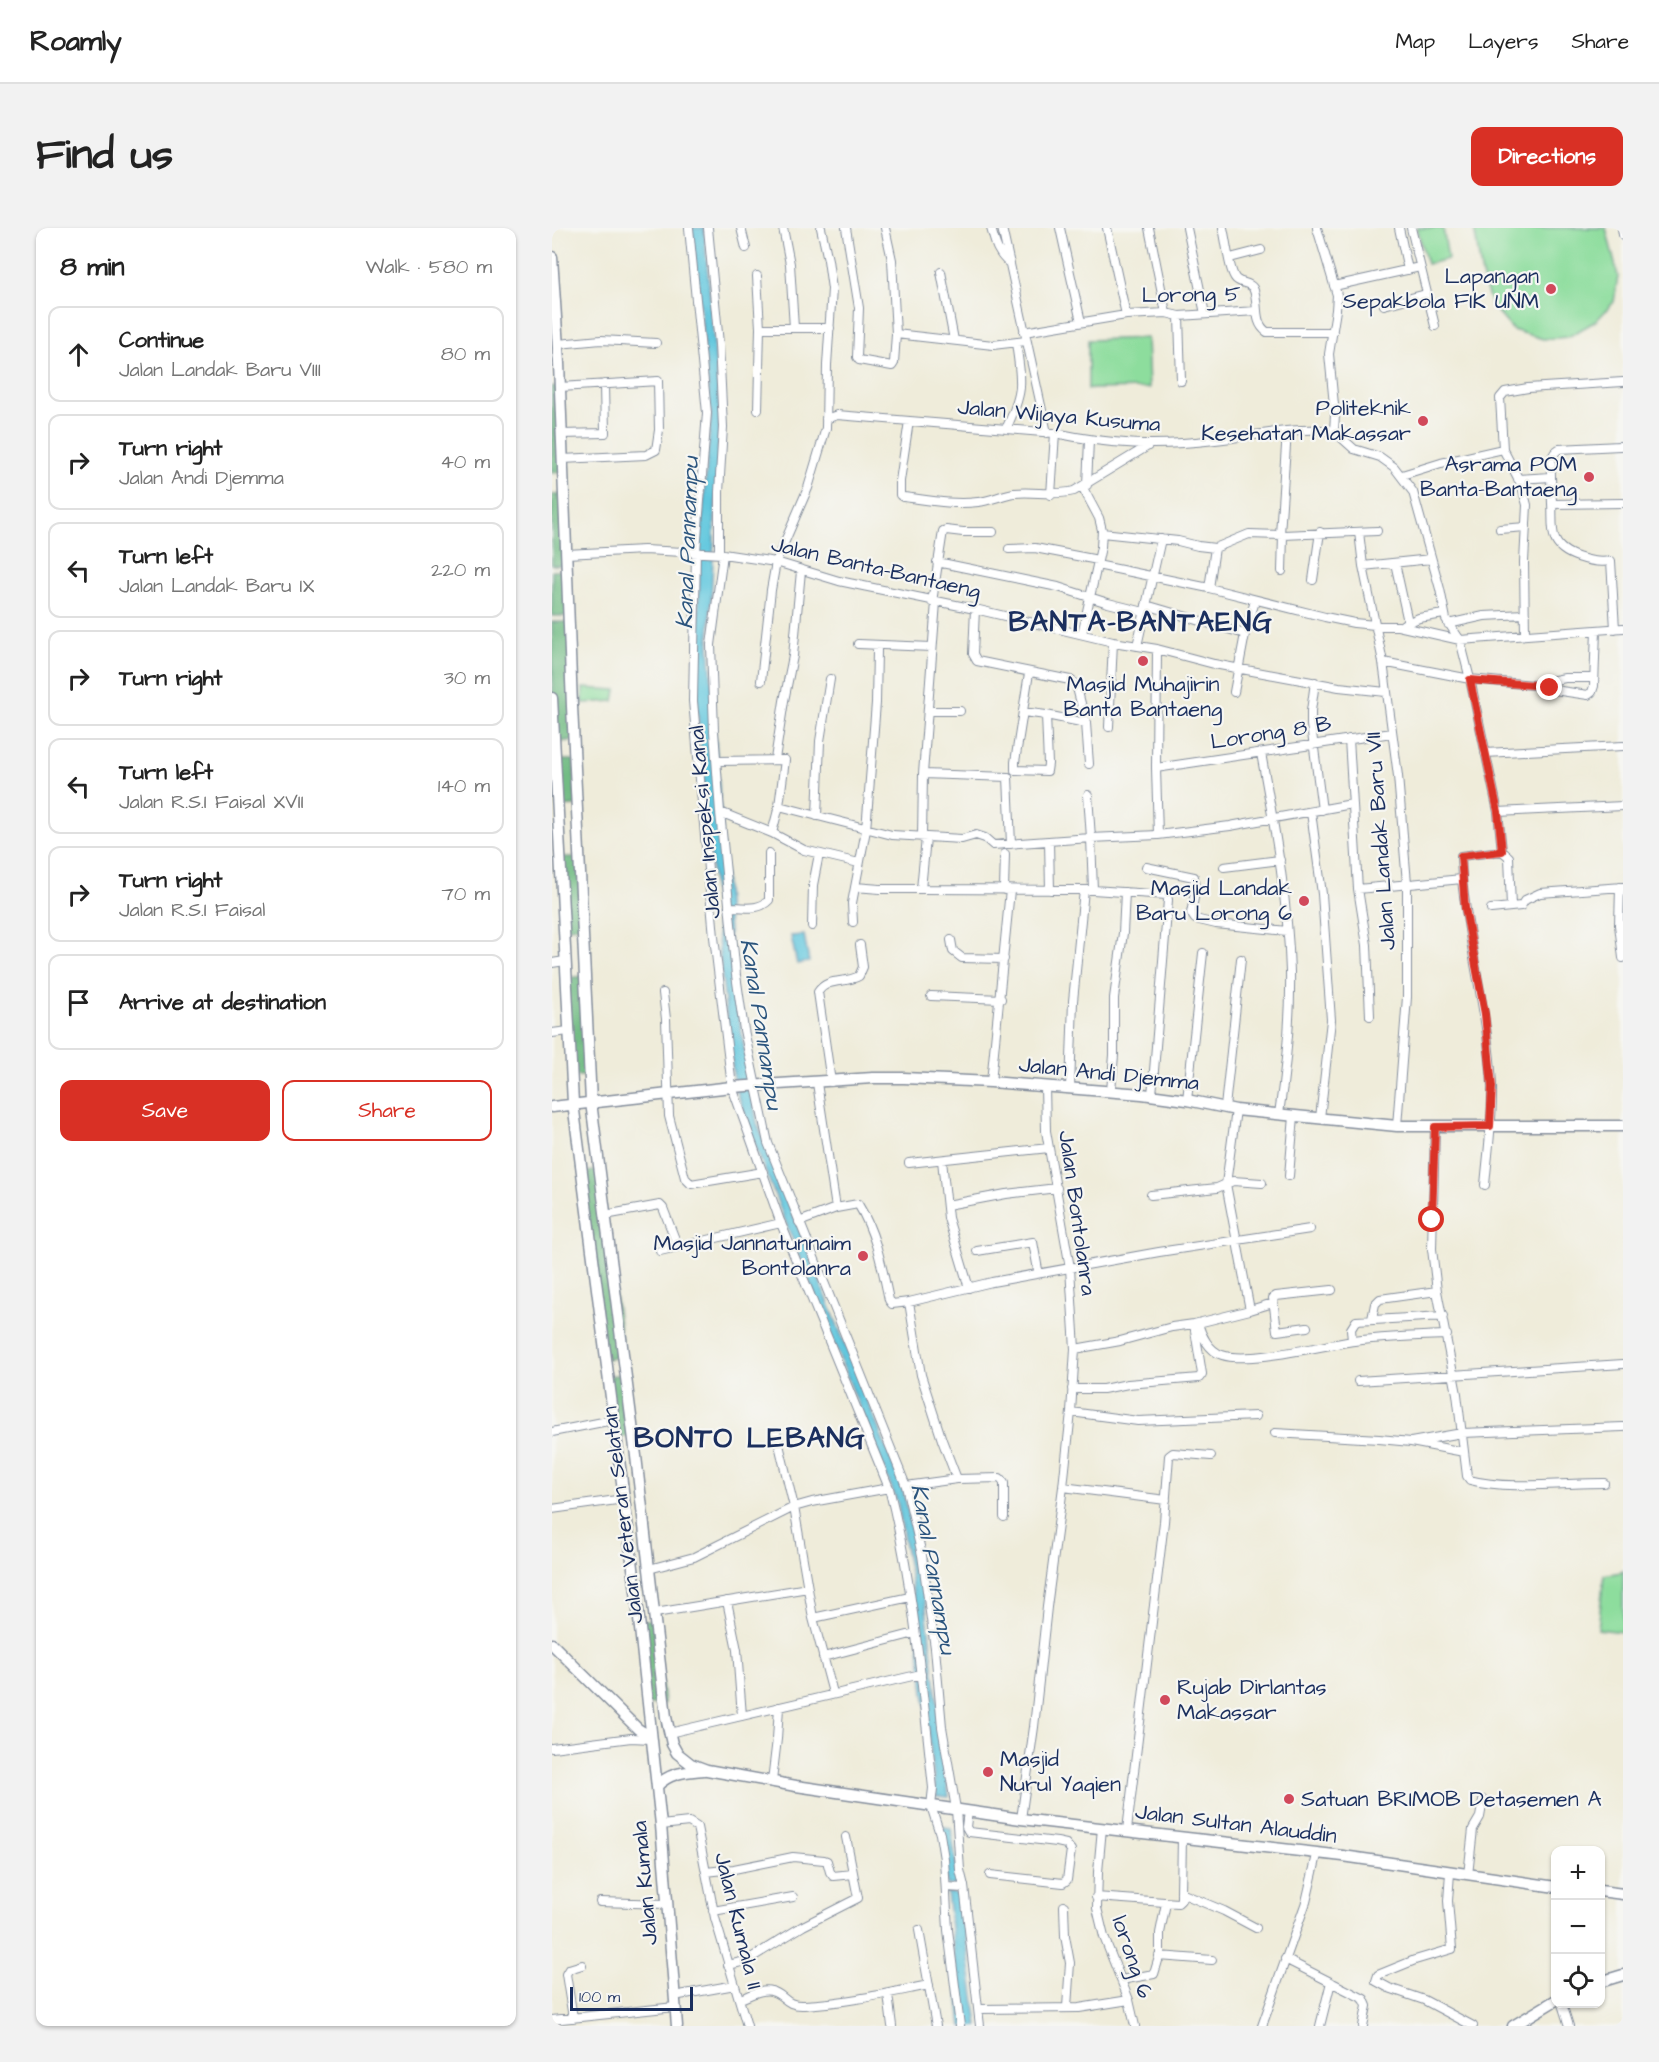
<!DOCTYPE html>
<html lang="en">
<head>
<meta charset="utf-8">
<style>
  body { margin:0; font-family:"Architects Daughter",sans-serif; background:#f2f2f2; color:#222 }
  .controls { position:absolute; right:18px; bottom:18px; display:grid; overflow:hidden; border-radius:12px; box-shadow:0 2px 4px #0004 }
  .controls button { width:54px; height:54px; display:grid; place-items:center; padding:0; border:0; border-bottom:2px solid #e0e0e0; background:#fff; color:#222; font:30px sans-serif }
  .scale { position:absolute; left:18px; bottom:15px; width:123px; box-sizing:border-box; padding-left:6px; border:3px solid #1b2f5e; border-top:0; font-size:16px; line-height:21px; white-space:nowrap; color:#1b2f5e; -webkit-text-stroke:4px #f6f6f2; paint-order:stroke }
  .stop { position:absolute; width:18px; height:18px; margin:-14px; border:4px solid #d93025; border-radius:50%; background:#fff }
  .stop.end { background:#d93025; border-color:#fff; box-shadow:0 2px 6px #0008 }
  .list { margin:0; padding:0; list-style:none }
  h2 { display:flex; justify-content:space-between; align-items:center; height:78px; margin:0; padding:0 24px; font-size:26px }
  h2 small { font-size:20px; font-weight:400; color:#767676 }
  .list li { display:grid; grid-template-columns:39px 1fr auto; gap:18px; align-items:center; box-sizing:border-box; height:96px; margin:0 12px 12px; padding:0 12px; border:2px solid #e0e0e0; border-radius:12px }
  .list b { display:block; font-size:22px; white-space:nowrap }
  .list p { margin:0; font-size:20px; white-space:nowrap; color:#767676 }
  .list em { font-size:20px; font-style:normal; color:#767676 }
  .actions { display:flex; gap:12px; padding:18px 24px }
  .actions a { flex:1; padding:14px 0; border:2px solid #d93025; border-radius:12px; text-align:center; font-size:21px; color:#d93025 }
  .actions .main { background:#d93025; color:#fff }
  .icon { flex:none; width:33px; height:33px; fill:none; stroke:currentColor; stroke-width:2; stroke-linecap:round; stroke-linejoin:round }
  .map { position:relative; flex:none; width:1071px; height:1798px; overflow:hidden; border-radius:12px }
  header { display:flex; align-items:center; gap:36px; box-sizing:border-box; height:84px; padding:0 30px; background:#fff; border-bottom:2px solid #e0e0e0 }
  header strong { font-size:28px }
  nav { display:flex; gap:33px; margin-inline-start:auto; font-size:21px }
  .intro { display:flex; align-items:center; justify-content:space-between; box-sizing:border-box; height:144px; padding:0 36px }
  h1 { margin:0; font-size:42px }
  .button { padding:15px 27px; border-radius:12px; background:#d93025; color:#fff; font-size:21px; font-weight:700 }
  main { display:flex; gap:36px; padding:0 36px }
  aside { flex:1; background:#fff; border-radius:12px; box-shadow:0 2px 4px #0004 }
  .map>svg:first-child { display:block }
</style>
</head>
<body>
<header>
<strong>Roamly</strong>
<nav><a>Map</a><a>Layers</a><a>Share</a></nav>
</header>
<div class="intro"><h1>Find us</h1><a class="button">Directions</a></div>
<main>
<aside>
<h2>8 min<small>Walk · 580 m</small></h2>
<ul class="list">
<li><svg class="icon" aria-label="ahead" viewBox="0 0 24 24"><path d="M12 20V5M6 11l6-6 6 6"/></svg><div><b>Continue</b><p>Jalan Landak Baru VIII</p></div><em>80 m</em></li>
<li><svg class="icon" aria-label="right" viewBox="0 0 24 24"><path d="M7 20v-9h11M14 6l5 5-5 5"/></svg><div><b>Turn right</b><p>Jalan Andi Djemma</p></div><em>40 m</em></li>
<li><svg class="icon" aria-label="left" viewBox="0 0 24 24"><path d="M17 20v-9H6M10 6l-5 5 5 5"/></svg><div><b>Turn left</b><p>Jalan Landak Baru IX</p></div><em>220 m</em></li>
<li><svg class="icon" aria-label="right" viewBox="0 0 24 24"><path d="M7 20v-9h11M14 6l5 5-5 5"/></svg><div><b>Turn right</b></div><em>30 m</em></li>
<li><svg class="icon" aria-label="left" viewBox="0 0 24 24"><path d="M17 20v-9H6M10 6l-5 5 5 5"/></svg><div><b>Turn left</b><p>Jalan R.S.I Faisal XVII</p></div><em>140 m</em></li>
<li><svg class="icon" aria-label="right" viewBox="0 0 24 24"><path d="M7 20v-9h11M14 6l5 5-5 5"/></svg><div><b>Turn right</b><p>Jalan R.S.I Faisal</p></div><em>70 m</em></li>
<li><svg class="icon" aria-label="arrive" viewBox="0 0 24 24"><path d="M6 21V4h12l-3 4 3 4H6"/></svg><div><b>Arrive at destination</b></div></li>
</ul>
<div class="actions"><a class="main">Save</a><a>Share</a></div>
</aside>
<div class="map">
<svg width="1071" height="1798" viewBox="0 0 1071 1798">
  <rect width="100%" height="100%" fill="#f6f6f2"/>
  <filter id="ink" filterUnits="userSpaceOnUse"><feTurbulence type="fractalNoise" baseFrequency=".0167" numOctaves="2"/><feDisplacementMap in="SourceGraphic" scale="12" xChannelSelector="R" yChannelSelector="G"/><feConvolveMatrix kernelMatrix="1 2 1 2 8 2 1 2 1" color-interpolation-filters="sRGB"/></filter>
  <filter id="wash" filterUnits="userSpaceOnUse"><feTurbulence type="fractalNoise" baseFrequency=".008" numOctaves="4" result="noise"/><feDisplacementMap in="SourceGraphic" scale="24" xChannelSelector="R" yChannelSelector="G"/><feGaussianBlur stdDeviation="1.35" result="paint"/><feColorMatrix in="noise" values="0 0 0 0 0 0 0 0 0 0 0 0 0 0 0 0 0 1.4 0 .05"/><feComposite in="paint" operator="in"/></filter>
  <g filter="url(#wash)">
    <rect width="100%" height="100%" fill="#efecda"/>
    <path fill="#8ddd9d" stroke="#54867e" stroke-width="1.5" d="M 865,0 L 891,0 L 896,31 L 875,36 Z
      M 922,0 L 1054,0 L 1066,48 L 1062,74 L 1044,93 L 1016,109 L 991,111 L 961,102 L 939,77 L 930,47 Z
      M 595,110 L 597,160 L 536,161 L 536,112 Z
      M 31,460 L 64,462 L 62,473 L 31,475 Z
      M 1071,1342 L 1071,1404 L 1046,1401 L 1052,1347 L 1070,1344 Z"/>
    <path fill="#72bc84" stroke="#467671" stroke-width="1.5" d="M 0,158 L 8,159 L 11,244 L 0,245 Z
      M 12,266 L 14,337 L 0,337 L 0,267 Z
      M 15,342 L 16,388 L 0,388 L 0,343 Z
      M 0,394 L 17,394 L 21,512 L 2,515 Z
      M 3,532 L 22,532 L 24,578 L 6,579 Z
      M 9,629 L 27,629 L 29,699 L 12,700 Z
      M 32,748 L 37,847 L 19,849 L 14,750 Z
      M 47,942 L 71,1129 L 54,1131 L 30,945 Z
      M 73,1146 L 82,1208 L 64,1210 L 56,1148 Z
      M 103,1391 L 112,1475 L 96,1477 L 87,1393 Z"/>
    <path fill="#61c7de" stroke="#3e7b9e" stroke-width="1.5" d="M 140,0 L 152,0 L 168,186 L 157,415 L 180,749 L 205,895 L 351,1262 L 370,1347 L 397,1569 L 384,1568 L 360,1358 L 346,1276 L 203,917 L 182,854 L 168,731 L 145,478 L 148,319 L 159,187 Z
      M 252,707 L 257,734 L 245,736 L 239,708 Z
      M 390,1599 L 399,1600 L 407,1658 L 395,1657 Z
      M 395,1664 L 408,1666 L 409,1671 L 426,1798 L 410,1798 Z"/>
  </g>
  <g filter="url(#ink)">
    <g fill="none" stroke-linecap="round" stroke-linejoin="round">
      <defs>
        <path id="minor" d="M 137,0 L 155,185 L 144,323 L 141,473 L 162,709 L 180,859 L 228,993 L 337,1260 C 362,1358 370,1460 381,1560 L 379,1578 L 388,1606 L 392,1631 L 396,1702 L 408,1798
          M 156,0 L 167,116 L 171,199 L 167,264 L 167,325
          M 189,0 L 194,20
          M 231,0 L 238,36 L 242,100
          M 294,0 L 307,80 L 305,129 L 307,132 L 340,138 L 342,135 L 344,106
          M 333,0 L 340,32 L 344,106 L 441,117 L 474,113
          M 439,0 C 443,15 445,25 457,35
          M 450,0 L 495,205
          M 508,0 L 529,94
          M 555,0 L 574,87
          M 597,0 L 614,85
          M 635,0 L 653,86
          M 671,0 C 674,11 677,44 684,51 C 689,56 697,54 701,60 C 708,74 700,94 715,104 L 781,104
          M 765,0 L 785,67 L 784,82 L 777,126 L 783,187 L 782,203
          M 847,0 L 856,42
          M 859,0 L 883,98
          M 1070,0 L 1071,7
          M 678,30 L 709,22
          M 389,44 L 402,112
          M 205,48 L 208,100 L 206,182
          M 782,58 L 868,39
          M 832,77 L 874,66
          M 627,88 L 629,153
          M 208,100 L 278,100
          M 472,104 L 574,87 L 614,85 L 627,88 L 704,83
          M 6,116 L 49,112 L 104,115
          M 8,159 L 106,153 L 107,202 L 104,222 L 94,227 L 10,231
          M 274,191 L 285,187 L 503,205 C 560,217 605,219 663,212 C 703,208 743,198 782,203
          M 357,193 L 348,253 L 348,267 L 351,269 C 376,272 400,277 426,274 C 438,273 449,267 462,265 C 482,263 502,268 522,263 L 596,218
          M 454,201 C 472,163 470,156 464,115
          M 782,203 L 802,221 L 828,229 L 842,239 L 861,264 L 888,361 L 894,391 L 908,412 L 918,451 L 946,584 L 950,623
          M 9,206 L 53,205 L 52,156
          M 951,221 L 970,258 L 975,277 L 972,334 L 973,407
          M 850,247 L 889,235 L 951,221 L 948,170 L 953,164 L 976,160 L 1071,154
          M 999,249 L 1000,276 L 1071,275
          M 966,251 L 999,249 C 999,238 997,227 1007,221 L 1068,218
          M 535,257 L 537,212
          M 499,267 L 503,205
          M 1000,276 C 1001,287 999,301 1003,311 C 1009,328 1043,336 1059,333 L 1063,401
          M 948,301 L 974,299
          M 807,304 L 811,338 L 831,434 L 846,548 L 855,655 L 855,769 L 845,898
          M 550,305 L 626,313 L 646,318 L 663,320 L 697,306 L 731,307 L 825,303
          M 728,306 L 735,203
          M 457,321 L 483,320 L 546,332
          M 14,326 L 92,322 L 171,326 L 224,334 L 287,353 L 423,381 L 561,414 L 605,421 L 662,436 L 787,459 L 834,464
          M 171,326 L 159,417 L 162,503 L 168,584 L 184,747 L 192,802 L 216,915 L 354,1258
          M 385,334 L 506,359 L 556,375 L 592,384
          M 843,335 L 856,394
          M 545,337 L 657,360 L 773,389 L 802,395 L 823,397
          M 811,338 L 879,331
          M 730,343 L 731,307
          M 761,352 L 768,304
          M 657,360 L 663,320
          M 380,374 L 391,303 L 394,302 L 411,304 L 441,304
          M 594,377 L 693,406
          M 423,381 L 421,426 L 425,433 L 518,452 L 524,456 L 534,495 L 537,536
          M 852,396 L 867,390 L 892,386
          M 896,396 L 932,388 L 973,386
          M 823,398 L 846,398 L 908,412 L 1071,400
          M 530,406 L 549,319 L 550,302 L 547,290 L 531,260
          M 306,416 L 380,419
          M 585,418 L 609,311
          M 605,421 L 604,540 L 606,607
          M 831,434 L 918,451 L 981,457 L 993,454 L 997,460 L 1002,462 L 1036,467 L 1040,464 L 1042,458 L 1044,402
          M 477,445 L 463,534 L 463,542 L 495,543 L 496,536 L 494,487 L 534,495
          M 209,453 L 219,362 L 224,334 L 256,260 L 274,200 L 275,137 L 280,61 L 276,32 L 269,0
          M 763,454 L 759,483 L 759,497 L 770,582
          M 993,454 L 1013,450 L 1042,450
          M 682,464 L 693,406 L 703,373
          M 376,483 L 408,483
          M 471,484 L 494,487
          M 557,499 L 561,414
          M 797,511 L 806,661 L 815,717 L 818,788
          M 709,525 C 722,597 736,670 738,744 C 739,792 734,839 727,886
          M 933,525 L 1071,518
          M 223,531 L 232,473 L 241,428 L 249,343
          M 165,533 L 233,532 L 227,578
          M 604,540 L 840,505
          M 371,546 L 456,549 L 459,616
          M 168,584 L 220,605 L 227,578 L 340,607 L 410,611 L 424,607 L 433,610 L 441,617 L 539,610 L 536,567
          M 759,584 L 770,666 L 779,792 L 768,890
          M 946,584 L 1071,578
          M 265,588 L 268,513 L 278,451
          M 220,605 L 252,622 L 307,635
          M 370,610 L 371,546 L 384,374
          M 374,610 L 369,661 L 541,662 L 615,667 L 616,672 L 600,867
          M 497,613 L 498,662
          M 950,623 L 957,629 L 959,679
          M 594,639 L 642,649 L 643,665 L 639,685 L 643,691 L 664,696 L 735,703
          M 672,639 L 728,632
          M 910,651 L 909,628 L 950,623
          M 303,659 L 328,661 L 369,661
          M 1068,659 L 1067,697 L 1071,730
          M 806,661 L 910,651 C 917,720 936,786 940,856 C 941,889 936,924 933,957
          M 452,662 L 453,626
          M 541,662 L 539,610 L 606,607 L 678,598 L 800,576
          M 177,679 C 191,679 207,683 217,672 L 217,625
          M 939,681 L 969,678 L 973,672 L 988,665 L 1071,659
          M 301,694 L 300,675 L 314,602 L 324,475 L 325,422
          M 260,698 L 261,657 L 267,626
          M 399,712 L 401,723 L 410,730 L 452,731
          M 0,735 L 13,733
          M 111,765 L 114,791 L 117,888 L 133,950 L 139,956 L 211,944
          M 379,768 L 449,771
          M 0,805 L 17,803
          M 279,854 L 266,764 C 276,749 293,756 307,748 L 311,739 L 308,717
          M 439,854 L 458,662
          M 265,855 L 284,980
          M 518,860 L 521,773 L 532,662
          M 559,863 L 562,827 L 562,770 L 571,705 L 573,664
          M 635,872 L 651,725
          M 673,879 L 689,731
          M 883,899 L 880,1021 L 885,1063 L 905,1166 L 915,1248 L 918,1252 C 953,1262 1014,1255 1052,1255
          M 390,932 L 396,990 L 417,1060
          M 357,935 L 497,920
          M 737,948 L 742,888
          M 599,967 L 665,960 L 681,953 L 710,955
          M 395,977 L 454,966 L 505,960
          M 53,987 L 108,977 L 111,980 L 126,1019
          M 247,994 L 284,980 L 306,976 C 324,1005 330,1039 337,1072 L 340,1076 L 357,1074 L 440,1054 L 607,1024 L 758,1001
          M 108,1023 L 229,995
          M 425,1023 L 481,1014 L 486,1042
          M 357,1074 L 369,1147 L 390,1212 L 405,1251
          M 698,1082 L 721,1075
          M 820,1091 L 823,1076 L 828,1071 L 885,1063
          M 646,1095 C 649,1107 657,1123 670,1127 C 697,1136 771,1117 802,1113 C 833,1109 864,1108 895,1107
          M 755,1099 L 725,1103 L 721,1070 L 724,1068 L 780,1062
          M 800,1113 L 799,1101 L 804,1093 L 891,1088
          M 523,1121 L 568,1113 L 620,1099 L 642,1096 L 698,1082 L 674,956 L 684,882
          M 806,1153 L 1071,1136
          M 520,1161 L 551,1161 L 576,1156 L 647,1150 L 650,1146 L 642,1096
          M 519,1184 L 586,1193 L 704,1188
          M 0,1204 L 61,1192
          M 224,1204 L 242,1279 L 261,1390 L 281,1465
          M 723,1205 L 827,1211 L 859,1214 L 912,1224
          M 859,1214 L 910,1205 L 1071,1199
          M 511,1259 L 614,1272
          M 0,1281 L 72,1271
          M 97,1341 L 142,1329 L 242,1279 L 260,1274 L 337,1260
          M 175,1373 L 185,1422 L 190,1488
          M 103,1385 L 256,1360
          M 261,1390 L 358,1369
          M 271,1429 L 363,1405
          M 117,1505 L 369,1446
          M 0,1520 L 79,1510 L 99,1511
          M 220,1553 L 225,1511 L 227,1479
          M 416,1583 L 414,1599 L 417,1604 L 505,1614 L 514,1616 L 519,1622 L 515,1652 L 511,1655 L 438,1647
          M 469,1591 L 482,1499 L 495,1379 L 511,1259 L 519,1184 L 523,1121 L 518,1040 L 494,903 L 493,858
          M 109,1597 L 137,1594 L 145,1599 L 163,1690 L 195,1798
          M 550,1600 L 546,1644 L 545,1680 L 552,1709 L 577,1772 L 583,1798
          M 575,1602 L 612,1294 L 617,1228 L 621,1225 L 659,1228
          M 154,1644 L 182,1641 L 241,1629 L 272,1632 L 275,1633 L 278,1644 L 281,1648 L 301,1646
          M 898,1645 L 896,1673 L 900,1721 L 863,1732 L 826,1747 L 824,1753 L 837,1760 L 872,1772 L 921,1798
          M 916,1647 L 921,1601 L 928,1589 L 931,1572
          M 394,1659 L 412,1660
          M 629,1665 L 672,1683 L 704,1700
          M 544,1669 L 626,1675 L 629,1672 L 629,1665 L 630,1610
          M 48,1674 L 114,1676
          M 512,1678 L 513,1708 L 518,1735 L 515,1779
          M 161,1683 L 241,1669
          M 367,1702 L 384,1798
          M 607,1728 L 660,1732
          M 733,1731 L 812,1771 L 815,1778 L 811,1798
          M 176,1737 L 194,1733 L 251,1698 L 306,1670 L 294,1609
          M 569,1752 L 602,1746 L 608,1726 L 608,1705 L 614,1675
          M 336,1766 L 340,1798
          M 122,1768 L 183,1757
          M 188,1771 C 197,1768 209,1760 219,1763 C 233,1766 232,1778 252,1777 C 294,1775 337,1765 377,1757
          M 1010,1776 L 1017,1798
          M 427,1781 L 527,1780 L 577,1772
          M 21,1790 L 14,1746 L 17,1741 L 30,1737
          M 0,1792 L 123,1779
          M 428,1798 L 412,1658 L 408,1642 L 404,1581 L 390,1499 L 383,1420 L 370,1327 L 354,1258 L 405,1251 L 448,1250 L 452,1255 L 452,1289
          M 710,1798 L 754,1674 L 765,1627
          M 768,1798 L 779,1754"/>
        <path id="major" d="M 0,29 L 7,135 L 20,478 L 39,874 L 84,1228 L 114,1489 L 120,1516 L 125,1525 L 139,1536 L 155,1542 L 244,1558 L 469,1591 L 791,1628 L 1004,1659
          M 0,470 L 21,875 L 84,1363 L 109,1597 L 125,1798
          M 0,879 L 180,859 L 321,850 L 352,850 L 439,854 L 590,866 L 635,872 L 684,882 L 845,898 L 1071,898
          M 0,1416 L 86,1501 L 99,1509
          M 105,1558 C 118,1544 134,1544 152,1542
          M 1048,1663 L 1071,1666
          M 1048,1754 L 1071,1747
          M 961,1798 L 1004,1772"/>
      </defs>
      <use href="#minor" stroke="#858e9c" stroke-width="10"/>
      <use href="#major" stroke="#858e9c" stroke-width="13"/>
      <use href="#minor" stroke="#fff" stroke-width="8"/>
      <use href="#major" stroke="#fff" stroke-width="10"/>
    </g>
  </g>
  <g fill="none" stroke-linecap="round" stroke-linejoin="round" filter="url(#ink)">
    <path stroke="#d93025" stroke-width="8" d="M 880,992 L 883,899 L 938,898 L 940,859 L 933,786 L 913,680 L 909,628 L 950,623 L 946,584 L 918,452 L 981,457 L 993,454 L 998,460"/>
  </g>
  <g fill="#d1495b" stroke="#f6f6f2" stroke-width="2">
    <circle cx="999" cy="61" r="6"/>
    <circle cx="871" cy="193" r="6"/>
    <circle cx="1037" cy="249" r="6"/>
    <circle cx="591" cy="433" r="6"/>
    <circle cx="752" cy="673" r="6"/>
    <circle cx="311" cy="1028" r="6"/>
    <circle cx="613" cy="1472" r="6"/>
    <circle cx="436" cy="1544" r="6"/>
    <circle cx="737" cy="1571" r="6"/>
  </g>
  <g text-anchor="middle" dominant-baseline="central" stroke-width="4.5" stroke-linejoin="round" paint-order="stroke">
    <g font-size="22" fill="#1b2f5e" stroke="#f6f6f2" text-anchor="end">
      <text x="987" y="48">Lapangan<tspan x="987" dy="25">Sepakbola FIK UNM</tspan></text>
      <text x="859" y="180">Politeknik<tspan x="859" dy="25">Kesehatan Makassar</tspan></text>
      <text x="1025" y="236">Asrama POM<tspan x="1025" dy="25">Banta-Bantaeng</tspan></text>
      <text x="591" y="456" text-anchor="middle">Masjid Muhajirin<tspan x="591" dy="25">Banta Bantaeng</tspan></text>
      <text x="740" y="660">Masjid Landak<tspan x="740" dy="25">Baru Lorong 6</tspan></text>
      <text x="299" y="1015">Masjid Jannatunnaim<tspan x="299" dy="25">Bontolanra</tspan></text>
      <text x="625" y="1459" text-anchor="start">Rujab Dirlantas<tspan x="625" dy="25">Makassar</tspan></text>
      <text x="448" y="1531" text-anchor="start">Masjid<tspan x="448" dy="25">Nurul Yaqien</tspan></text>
      <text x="749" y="1571" text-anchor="start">Satuan BRIMOB Detasemen A</text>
    </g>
    <g font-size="22" fill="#1b2f5e" stroke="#f6f6f2">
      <text transform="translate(639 67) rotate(-1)">Lorong 5</text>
      <text transform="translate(507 188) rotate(5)">Jalan Wijaya Kusuma</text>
      <text transform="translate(324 340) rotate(13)">Jalan Banta-Bantaeng</text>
      <text transform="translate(719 505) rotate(-9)">Lorong 8 B</text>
      <text transform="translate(153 594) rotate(-95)">Jalan Inspeksi Kanal</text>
      <text transform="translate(829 613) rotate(-94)">Jalan Landak Baru VII</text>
      <text transform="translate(557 846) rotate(6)">Jalan Andi Djemma</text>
      <text transform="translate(525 985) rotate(82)">Jalan Bontolanra</text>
      <text transform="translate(71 1287) rotate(-97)">Jalan Veteran Selatan</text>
      <text transform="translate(684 1596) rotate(7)">Jalan Sultan Alauddin</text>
      <text transform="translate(93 1655) rotate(-95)">Jalan Kumala</text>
      <text transform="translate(186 1693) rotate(76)">Jalan Kumala II</text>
      <text transform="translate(580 1729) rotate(71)">lorong 6</text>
    </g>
    <g font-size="24" font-style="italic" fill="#2c557e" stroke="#f6f6f2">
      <text transform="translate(136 315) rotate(-88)">Kanal Pannampu</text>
      <text transform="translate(209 796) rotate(81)">Kanal Pannampu</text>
      <text transform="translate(381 1341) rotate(80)">Kanal Pannampu</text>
    </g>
    <g font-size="28" font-weight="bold" letter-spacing="1.5" fill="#1b2f5e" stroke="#f6f6f2">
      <text x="589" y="394">BANTA-BANTAENG</text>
      <text x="198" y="1210">BONTO LEBANG</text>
    </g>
  </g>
</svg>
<div class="controls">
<button>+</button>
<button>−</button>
<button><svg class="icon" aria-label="locate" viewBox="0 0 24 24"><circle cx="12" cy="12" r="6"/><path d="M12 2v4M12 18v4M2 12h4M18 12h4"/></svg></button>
</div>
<div class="scale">100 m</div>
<div class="stop" style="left:880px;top:992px"></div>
<div class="stop end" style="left:998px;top:460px"></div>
</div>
</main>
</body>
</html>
